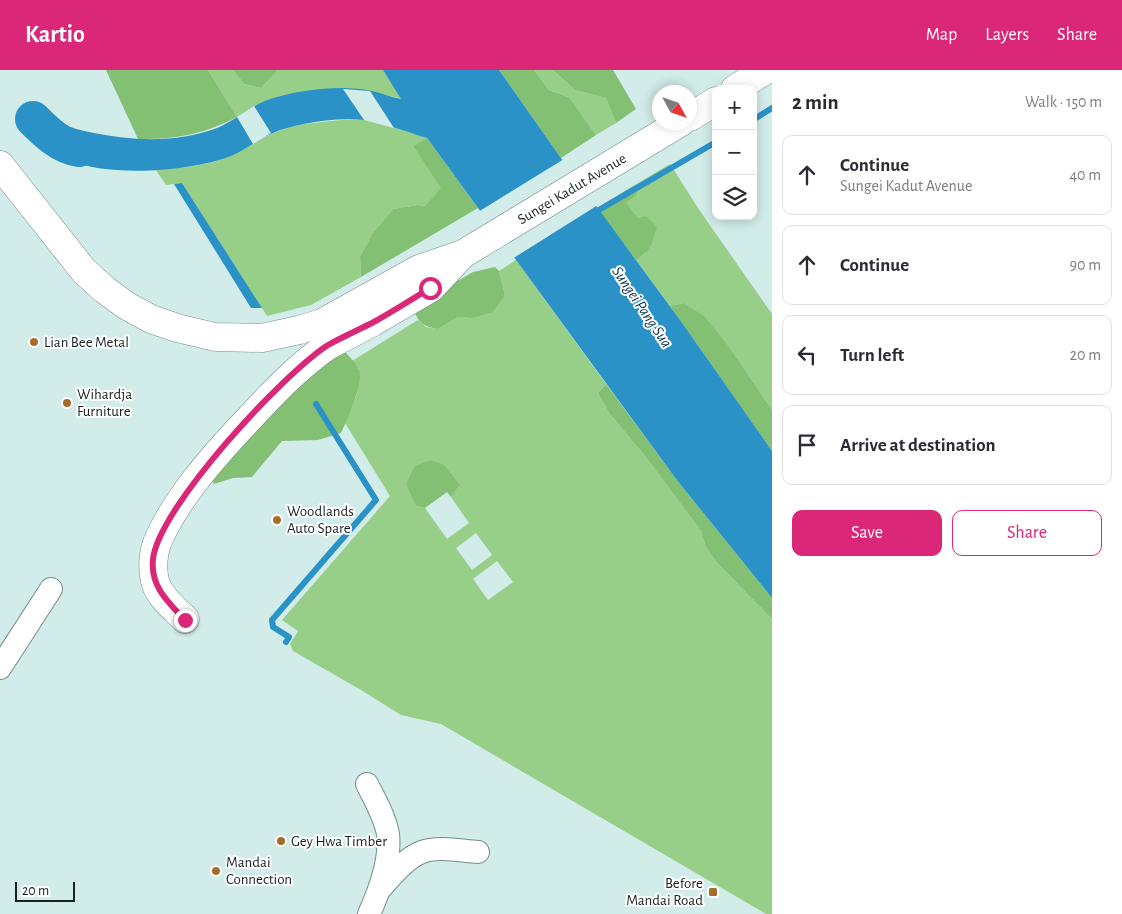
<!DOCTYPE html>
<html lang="en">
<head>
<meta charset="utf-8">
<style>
  body { margin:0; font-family:"Alegreya Sans",sans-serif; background:#f2f2f3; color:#2b2b33 }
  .controls { position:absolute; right:15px; top:15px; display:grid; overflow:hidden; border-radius:10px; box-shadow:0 2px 12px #0003 }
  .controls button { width:45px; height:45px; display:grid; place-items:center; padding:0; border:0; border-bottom:1px solid #e1e1e2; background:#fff; color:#2b2b33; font:25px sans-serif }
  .compass { position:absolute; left:652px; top:15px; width:45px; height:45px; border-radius:50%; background:#fff; box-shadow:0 2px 12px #0003; rotate:130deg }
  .scale { position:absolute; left:15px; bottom:12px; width:60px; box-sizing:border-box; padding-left:5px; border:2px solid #182221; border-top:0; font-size:14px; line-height:18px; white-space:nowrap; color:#182221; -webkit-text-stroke:4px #fff; paint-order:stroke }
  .stop { position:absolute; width:15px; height:15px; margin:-11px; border:4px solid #db2777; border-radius:50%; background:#fff }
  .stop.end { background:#db2777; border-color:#fff; box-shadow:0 1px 5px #0008 }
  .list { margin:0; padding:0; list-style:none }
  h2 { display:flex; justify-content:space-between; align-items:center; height:65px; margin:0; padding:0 20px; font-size:21px }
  h2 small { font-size:16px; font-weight:400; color:#7c7c81 }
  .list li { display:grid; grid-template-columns:32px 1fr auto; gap:15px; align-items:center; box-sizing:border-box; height:80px; margin:0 10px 10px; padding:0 10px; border:1px solid #e1e1e2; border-radius:10px }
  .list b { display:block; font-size:19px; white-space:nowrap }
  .list p { margin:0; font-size:16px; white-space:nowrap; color:#7c7c81 }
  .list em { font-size:16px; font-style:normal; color:#7c7c81 }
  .actions { display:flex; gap:10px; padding:15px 20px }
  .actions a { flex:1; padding:11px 0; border:1px solid #db2777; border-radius:10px; text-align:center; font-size:18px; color:#db2777 }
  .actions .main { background:#db2777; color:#fff }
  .icon { flex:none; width:28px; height:28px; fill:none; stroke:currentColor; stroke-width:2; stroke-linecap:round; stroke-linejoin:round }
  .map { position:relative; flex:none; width:772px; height:844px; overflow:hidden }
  header { display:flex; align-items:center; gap:30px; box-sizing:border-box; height:70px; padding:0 25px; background:#db2777; color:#fff }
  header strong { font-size:24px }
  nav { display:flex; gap:28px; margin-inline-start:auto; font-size:18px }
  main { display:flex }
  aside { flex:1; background:#fff }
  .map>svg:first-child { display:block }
</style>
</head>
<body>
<header>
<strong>Kartio</strong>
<nav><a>Map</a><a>Layers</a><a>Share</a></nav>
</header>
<main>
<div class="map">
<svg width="772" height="844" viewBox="0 0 772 844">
  <rect width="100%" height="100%" fill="#d1ece9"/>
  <path fill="#97cf88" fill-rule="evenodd" d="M 208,0 L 233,0 L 244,14 L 261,18 L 278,0 L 383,0 L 402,29 L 370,21 L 324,19 L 254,36 L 237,47 Z
    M 534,0 L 553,0 L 575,20 L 606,28 L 616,53 L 596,65 L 570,28 L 549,20 Z
    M 341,50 L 364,50 L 379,53 L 427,68 L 413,76 L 442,118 L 425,136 L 418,135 L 393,139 L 372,164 L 360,187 L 361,207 L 311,235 L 267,246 L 182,113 L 166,115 L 156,100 C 181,98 209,96 232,85 C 250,77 265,65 284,59 C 302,53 322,52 341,50 Z
    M 670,94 L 700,141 L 772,244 L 772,340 L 728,275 L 704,247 L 684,233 L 670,236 L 636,190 L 645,184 L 638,148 L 625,133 L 638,124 L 633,116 Z
    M 516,190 L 606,314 L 598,323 L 609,343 L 645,386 L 701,461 L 706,477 L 718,494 L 772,549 L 772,844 L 766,844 L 441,654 L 401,645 L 361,620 L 293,581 L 290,574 L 298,561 L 282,550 L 390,426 L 345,353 L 357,324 L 359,299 L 352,291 L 418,250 L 426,257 L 438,259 L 458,247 L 472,248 L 505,225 L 499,201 ZM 460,415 L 451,427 L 469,453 L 447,469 L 425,438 L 416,436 ZM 476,463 L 492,485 L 472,500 L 456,478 ZM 497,491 L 513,512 L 488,530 L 473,509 Z"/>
  <path fill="#84c074" d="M 106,0 L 208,0 L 237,47 C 205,64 174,70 138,69 Z
    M 233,0 L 278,0 L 261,18 L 244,14 Z
    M 499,0 L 534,0 L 549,20 L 570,28 L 596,65 L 561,88 Z
    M 553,0 L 613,0 L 636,39 L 616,53 L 606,28 L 575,20 Z
    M 427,68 L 478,138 L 361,207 L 360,187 L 372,164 L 393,139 L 418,135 L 425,136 L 441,118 L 413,76 Z
    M 633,116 L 638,124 L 626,133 L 638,148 L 646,146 L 657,157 C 652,174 651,181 636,190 L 597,138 Z
    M 495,197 L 499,201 L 505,225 L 493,242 L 472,248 L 458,247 L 438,259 C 421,256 419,252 412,237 L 473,202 Z
    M 684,233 L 704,246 L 728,275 L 772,340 L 772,381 L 670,236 Z
    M 342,278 C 346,284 356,292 359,300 C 364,313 347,350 341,363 L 318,370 L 282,371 L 252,407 L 233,408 L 214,414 L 210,406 L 253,356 Z
    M 606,314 L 676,409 L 772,528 L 772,549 L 718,494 L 706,477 L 701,461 L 645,386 L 609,343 L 598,323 Z
    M 431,390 L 444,395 L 460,415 L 451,427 L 447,422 L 425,438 L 416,436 L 406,414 L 415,396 Z"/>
  <path fill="#2b92c8" d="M 383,0 L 499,0 L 561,88 L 680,250 L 772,381 L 772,528 L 676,409 L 427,68 C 406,62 385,53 364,50 C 345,48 323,50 304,54 C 293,56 281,59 271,64 C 257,70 245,80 231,86 C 193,101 119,106 80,94 C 61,88 44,76 29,62 L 46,42 C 51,46 56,50 61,53 C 71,58 83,61 94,63 C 134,71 178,73 217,58 C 238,49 255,32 277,27 C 307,19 342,15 372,21 C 381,23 391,27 401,29 Z
    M 182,113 L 262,238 L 251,238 L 174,114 Z"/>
  <path fill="#d1ece9" d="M 343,19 L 370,21 L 394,58 L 364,50 Z
    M 254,36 L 271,63 L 253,74 L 237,47 Z
    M 564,89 L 598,135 L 512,189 L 478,142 Z"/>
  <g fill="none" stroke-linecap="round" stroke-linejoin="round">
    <path stroke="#2b92c8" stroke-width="6" d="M 753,50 L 772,38
      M 592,144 L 716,72
      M 286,572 L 289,567 L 273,557 L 272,550 L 376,430 L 316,334"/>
    <path stroke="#2b92c8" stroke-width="36" d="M 33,49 C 46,62 60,76 79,79"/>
    <defs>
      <path id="street" d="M 0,598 L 51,519
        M 367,714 C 375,730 385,747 388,764 C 391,789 379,822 369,844
        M 381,818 C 391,806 407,787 422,782 C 438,776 461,781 478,782"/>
      <path id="secondary" d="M 735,19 L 766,0
        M 690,47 L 716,31
        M 0,95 L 84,201 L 105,220 L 127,236 L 151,249 L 177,258 L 215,267 L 262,268 L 299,260 L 322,253 L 419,199 L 463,184 L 681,52
        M 329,275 L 373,252 L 431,218 L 460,187"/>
      <path id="primary" d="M 185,549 C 175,539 158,526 155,511 C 152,499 153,484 157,473 C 175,430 213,387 245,353 C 271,325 297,297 329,275"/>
    </defs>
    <use href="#street" stroke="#758d8b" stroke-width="24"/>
    <use href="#secondary" stroke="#758d8b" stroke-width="29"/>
    <use href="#primary" stroke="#758d8b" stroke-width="29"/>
    <use href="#street" stroke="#fff" stroke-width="22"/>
    <use href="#secondary" stroke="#fff" stroke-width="28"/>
    <use href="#primary" stroke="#fff" stroke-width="28"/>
  </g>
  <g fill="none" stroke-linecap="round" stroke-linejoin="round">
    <path stroke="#db2777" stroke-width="6" d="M 185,550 C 168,532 150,516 153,489 C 159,437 283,304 328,275 C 342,267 358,260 372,253 C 392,242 411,230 430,218"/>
  </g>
  <g fill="#a66c2c" stroke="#fff" stroke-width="2">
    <circle cx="34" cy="272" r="5"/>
    <circle cx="67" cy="333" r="5"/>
    <circle cx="277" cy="450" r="5"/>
    <circle cx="281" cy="771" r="5"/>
    <circle cx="216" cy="801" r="5"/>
    <rect x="708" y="817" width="10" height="10" rx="2.5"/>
  </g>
  <g text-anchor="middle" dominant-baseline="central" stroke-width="4" stroke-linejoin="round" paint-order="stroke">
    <g font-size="15" fill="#182221" stroke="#fff">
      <text transform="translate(572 119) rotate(-31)">Sungei Kadut Avenue</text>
    </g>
    <g font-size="15" fill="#182221" stroke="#fff" text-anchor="start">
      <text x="44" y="272">Lian Bee Metal</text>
      <text x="77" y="324">Wihardja<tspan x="77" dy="17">Furniture</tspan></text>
      <text x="287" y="441">Woodlands<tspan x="287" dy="17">Auto Spare</tspan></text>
      <text x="291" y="771">Gey Hwa Timber</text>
      <text x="226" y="792">Mandai<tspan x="226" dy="17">Connection</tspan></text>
      <text x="703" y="813" text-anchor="end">Before<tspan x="703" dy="17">Mandai Road</tspan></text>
    </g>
    <g font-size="16" font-style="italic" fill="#0d374e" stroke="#fff">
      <text transform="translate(642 237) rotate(56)">Sungei Pang Sua</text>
    </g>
  </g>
</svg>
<div class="controls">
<button>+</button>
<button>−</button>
<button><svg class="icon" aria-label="layers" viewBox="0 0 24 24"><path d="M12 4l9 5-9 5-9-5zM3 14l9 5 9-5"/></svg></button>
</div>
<svg class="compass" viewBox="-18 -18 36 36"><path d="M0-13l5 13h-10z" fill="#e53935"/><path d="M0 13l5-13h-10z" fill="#7c7c81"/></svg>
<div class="scale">20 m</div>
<div class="stop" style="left:430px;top:218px"></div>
<div class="stop end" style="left:185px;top:550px"></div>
</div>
<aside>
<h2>2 min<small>Walk · 150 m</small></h2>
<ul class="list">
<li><svg class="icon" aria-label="ahead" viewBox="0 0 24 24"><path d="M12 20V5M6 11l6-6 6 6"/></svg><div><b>Continue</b><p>Sungei Kadut Avenue</p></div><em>40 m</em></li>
<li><svg class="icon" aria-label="ahead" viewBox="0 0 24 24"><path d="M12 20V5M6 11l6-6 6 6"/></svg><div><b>Continue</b></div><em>90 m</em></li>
<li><svg class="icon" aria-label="left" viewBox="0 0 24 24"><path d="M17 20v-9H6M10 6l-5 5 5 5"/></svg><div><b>Turn left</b></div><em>20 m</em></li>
<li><svg class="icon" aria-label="arrive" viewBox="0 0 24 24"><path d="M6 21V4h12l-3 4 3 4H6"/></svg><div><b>Arrive at destination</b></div></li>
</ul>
<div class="actions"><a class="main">Save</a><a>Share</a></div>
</aside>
</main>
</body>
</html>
